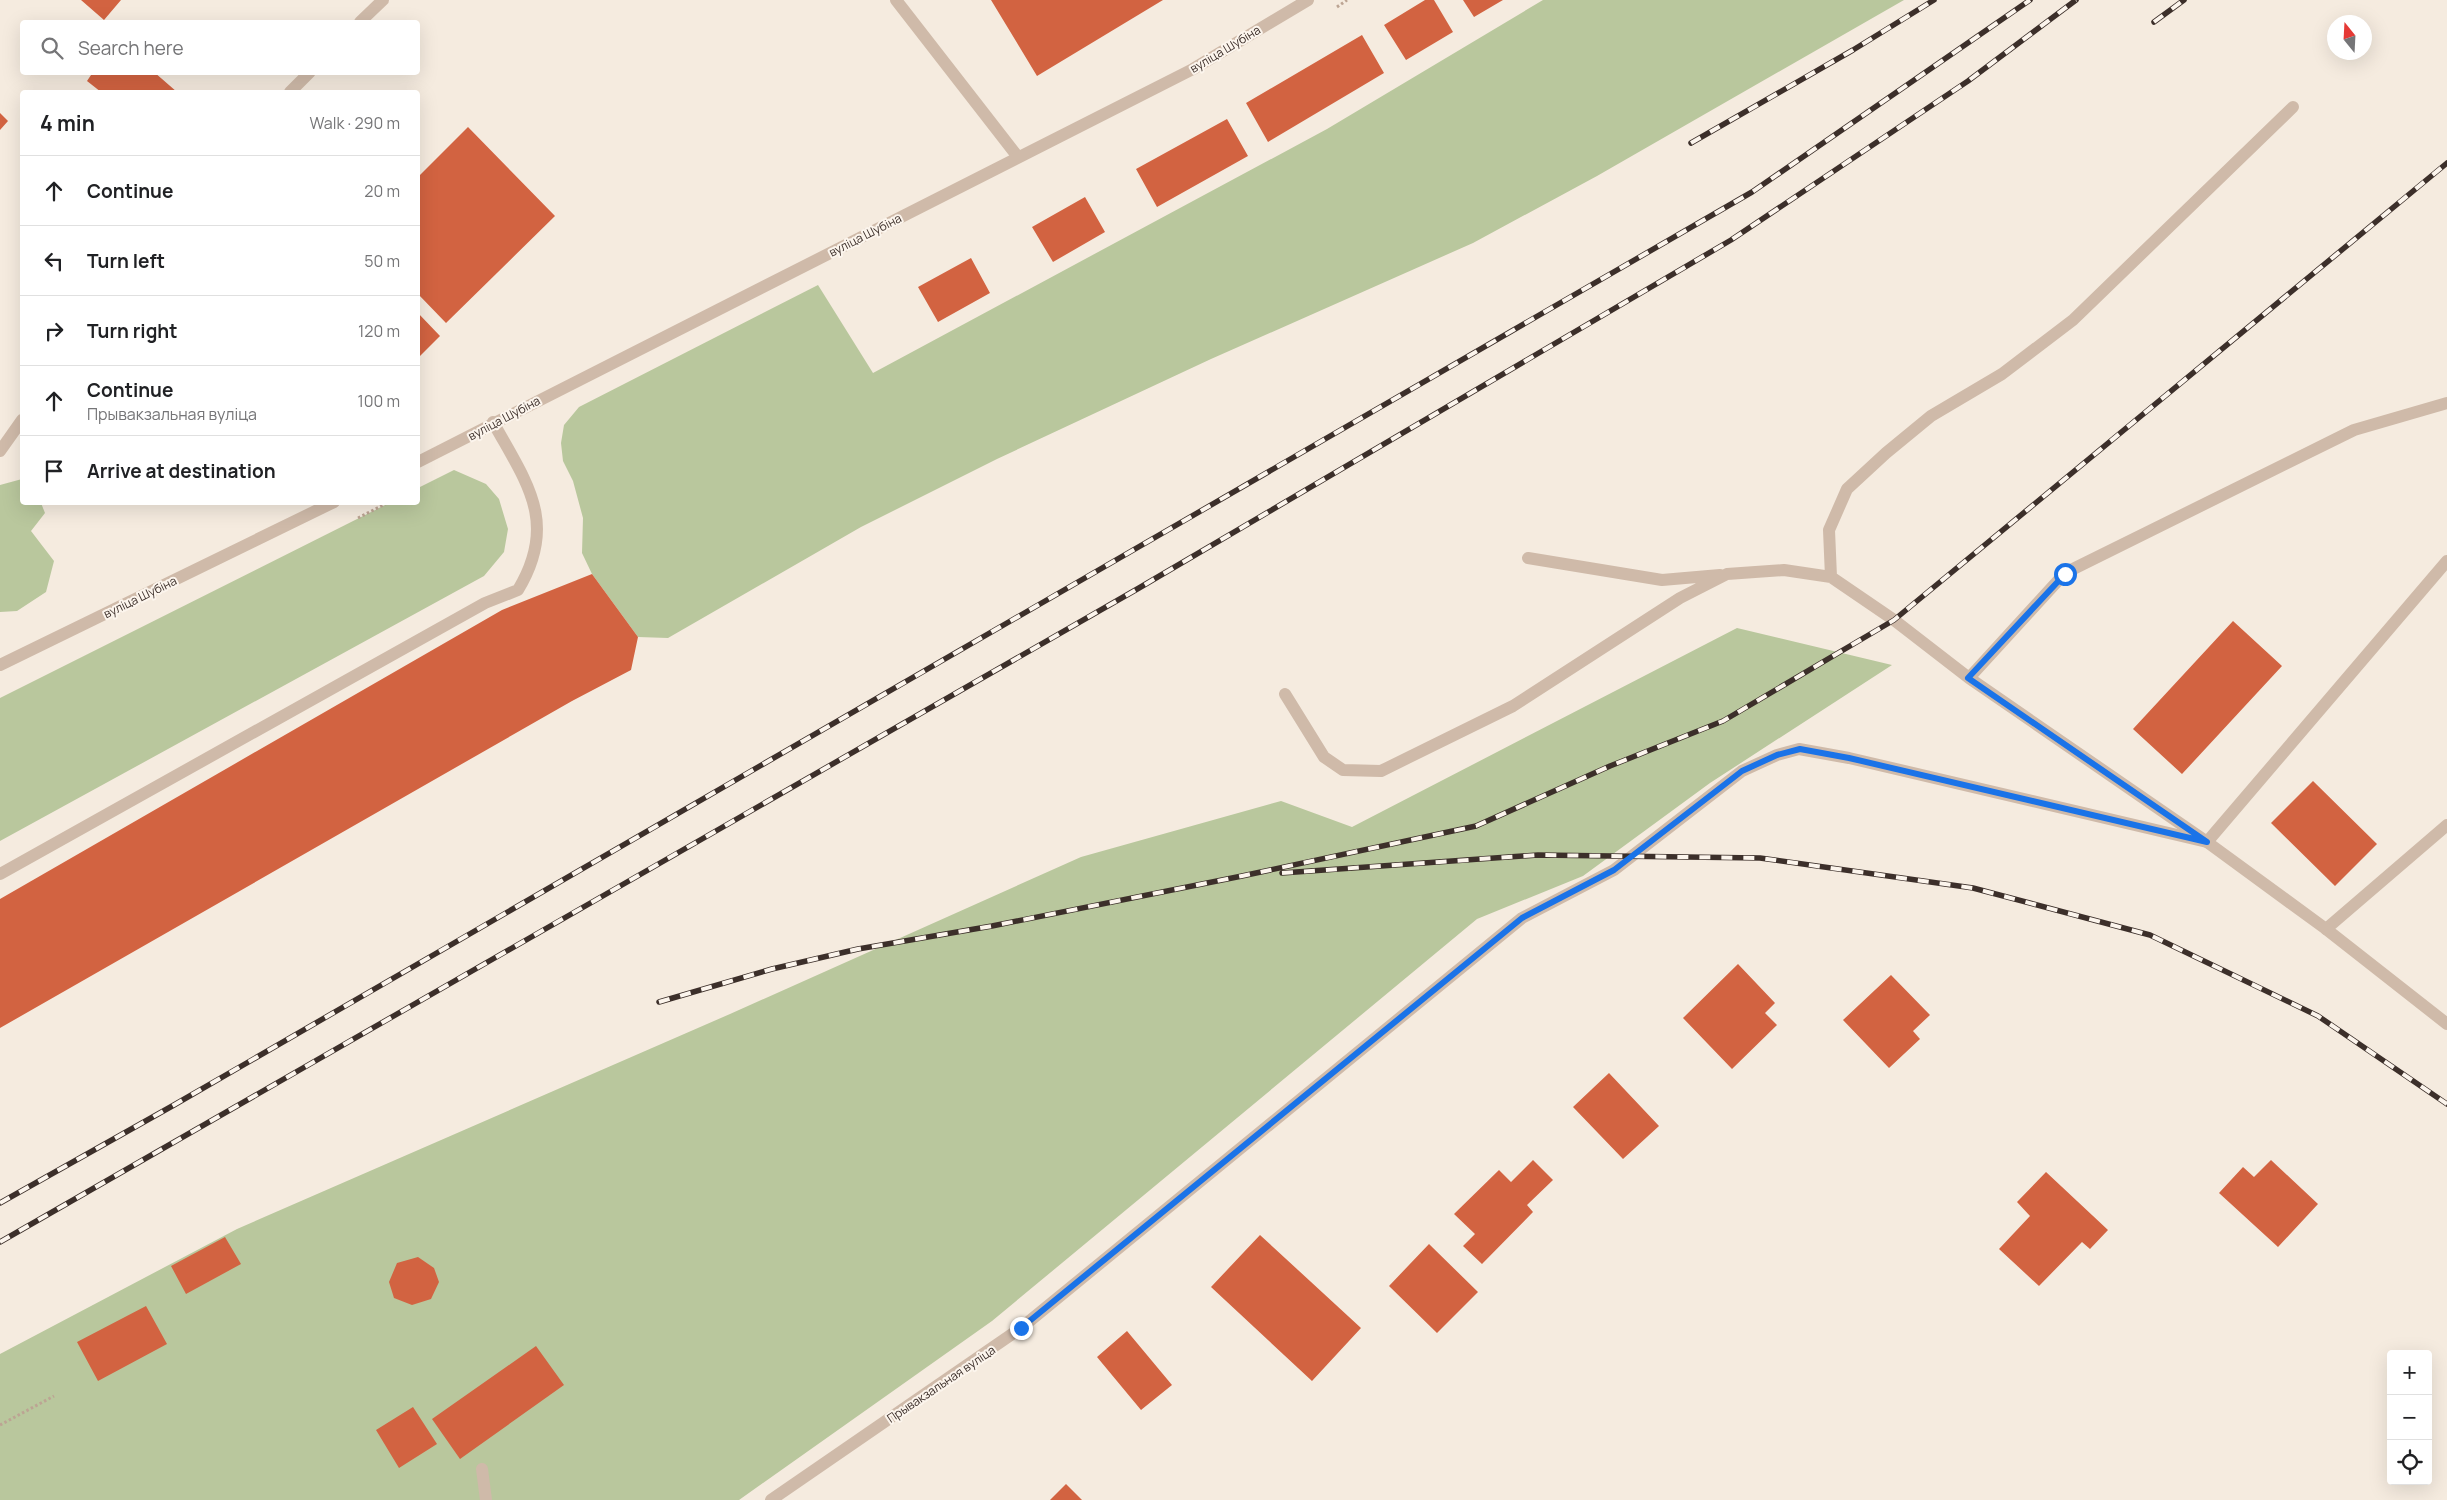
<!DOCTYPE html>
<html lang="en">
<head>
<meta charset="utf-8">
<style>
  body { margin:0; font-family:Manrope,sans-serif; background:#f2f2f2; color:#202124 }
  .controls { position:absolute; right:15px; bottom:15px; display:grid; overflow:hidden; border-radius:5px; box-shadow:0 5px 20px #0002 }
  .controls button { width:45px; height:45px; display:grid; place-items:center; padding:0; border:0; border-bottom:1px solid #e0e0e0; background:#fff; color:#202124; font:25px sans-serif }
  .compass { position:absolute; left:2327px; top:15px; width:45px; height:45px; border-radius:50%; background:#fff; box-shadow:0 5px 20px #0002; rotate:342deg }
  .stop { position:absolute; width:15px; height:15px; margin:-11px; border:4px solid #1a73e8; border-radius:50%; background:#fff }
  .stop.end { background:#1a73e8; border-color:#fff; box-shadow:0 1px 5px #0008 }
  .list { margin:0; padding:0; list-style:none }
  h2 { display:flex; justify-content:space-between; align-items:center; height:65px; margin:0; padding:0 20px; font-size:21px }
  h2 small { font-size:16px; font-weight:400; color:#757577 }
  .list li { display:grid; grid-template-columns:32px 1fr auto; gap:15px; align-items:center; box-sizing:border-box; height:70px; padding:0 20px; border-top:1px solid #e0e0e0 }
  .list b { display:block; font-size:19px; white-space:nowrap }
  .list p { margin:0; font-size:16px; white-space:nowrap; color:#757577 }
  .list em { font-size:16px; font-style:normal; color:#757577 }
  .icon { flex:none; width:28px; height:28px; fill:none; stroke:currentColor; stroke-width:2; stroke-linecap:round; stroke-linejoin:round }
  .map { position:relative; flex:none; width:2447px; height:1500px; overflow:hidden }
  .search { position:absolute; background:#fff; box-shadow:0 5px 20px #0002; left:20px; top:20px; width:400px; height:55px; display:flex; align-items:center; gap:12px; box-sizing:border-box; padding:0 18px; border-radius:5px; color:#757577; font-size:19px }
  .panel { position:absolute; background:#fff; box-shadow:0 5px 20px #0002; left:20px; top:90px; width:400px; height:415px; border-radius:5px }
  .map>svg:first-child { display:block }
</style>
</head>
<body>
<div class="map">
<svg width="2447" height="1500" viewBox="0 0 2447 1500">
  <rect width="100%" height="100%" fill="#f5ebdf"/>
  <path fill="#b9c79d" d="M 1543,0 L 1904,0 L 1597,176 L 1473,243 L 1211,359 L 997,459 L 861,527 L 668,638 L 638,637 L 592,574 L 582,553 L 583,518 L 573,481 L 563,461 L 561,443 L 564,425 L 579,407 L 818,285 L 873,373 L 1327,129 Z
    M 454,470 L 486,484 L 499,499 L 508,529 L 504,552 L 484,576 L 0,841 L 0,698 L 389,503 L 418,502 L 418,488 Z
    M 22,479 L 22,502 L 41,503 L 45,513 L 31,531 L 54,561 L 46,592 L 17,611 L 0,612 L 0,485 Z
    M 1737,628 L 1892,665 L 1710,783 L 1583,876 L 1477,919 L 992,1321 L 739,1500 L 0,1500 L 0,1354 L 237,1229 L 730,1014 L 1081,857 L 1281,801 L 1352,827 Z"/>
  <path fill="#d26341" d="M 81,0 L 121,0 L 104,20 Z
    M 991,0 L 1163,0 L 1037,76 Z
    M 1425,0 L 1434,0 L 1453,32 L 1406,60 L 1384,25 Z
    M 1463,0 L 1503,0 L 1474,17 Z
    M 1362,35 L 1384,73 L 1268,142 L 1246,103 Z
    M 93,72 L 154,72 L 177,92 L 101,92 L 87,81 Z
    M 0,113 L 8,121 L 0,130 Z
    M 1227,119 L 1248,156 L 1157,207 L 1136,169 Z
    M 468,127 L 555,216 L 446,323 L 418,294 L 418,177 Z
    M 1085,197 L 1105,232 L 1053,262 L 1032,227 Z
    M 971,258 L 990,293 L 938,322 L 918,287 Z
    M 418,313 L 440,336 L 418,358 Z
    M 592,574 L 638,637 L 631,670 L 572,701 L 0,1028 L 0,899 L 502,610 Z
    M 2233,621 L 2282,666 L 2182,774 L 2133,729 Z
    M 2313,781 L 2377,844 L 2335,886 L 2271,823 Z
    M 1738,964 L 1775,1003 L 1765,1013 L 1777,1025 L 1732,1069 L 1683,1018 Z
    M 1891,975 L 1930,1015 L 1913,1031 L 1920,1039 L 1889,1068 L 1843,1020 Z
    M 1609,1073 L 1659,1126 L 1623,1159 L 1573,1107 Z
    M 1533,1160 L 1553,1180 L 1527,1205 L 1533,1212 L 1482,1264 L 1463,1246 L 1475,1234 L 1454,1214 L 1499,1170 L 1511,1182 Z
    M 2271,1160 L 2318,1204 L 2278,1247 L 2219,1193 L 2243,1167 L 2254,1177 Z
    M 2046,1172 L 2108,1230 L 2090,1249 L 2082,1242 L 2039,1286 L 1999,1249 L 2030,1216 L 2017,1202 Z
    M 1260,1235 L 1361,1328 L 1312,1381 L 1211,1287 Z
    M 225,1237 L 241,1264 L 186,1294 L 171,1266 Z
    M 1429,1244 L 1478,1292 L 1437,1333 L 1389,1286 Z
    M 418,1257 L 434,1268 L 439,1282 L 431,1299 L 412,1305 L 394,1298 L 389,1282 L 397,1263 Z
    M 146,1306 L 167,1344 L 98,1381 L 77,1342 Z
    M 1127,1331 L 1172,1385 L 1141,1410 L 1097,1357 Z
    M 536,1346 L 564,1385 L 460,1459 L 432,1419 Z
    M 413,1407 L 437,1444 L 399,1468 L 376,1430 Z
    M 1066,1484 L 1082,1500 L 1050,1500 Z"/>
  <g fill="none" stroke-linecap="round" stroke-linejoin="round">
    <path stroke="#bca493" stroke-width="3" stroke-dasharray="2.5 2.5" stroke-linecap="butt" d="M 1337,7 L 1347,0
      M 358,518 L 389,502
      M 0,1425 L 54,1396"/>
    <path stroke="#cfbaa9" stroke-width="12" d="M 896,0 L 1018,157
      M 1528,558 L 1662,580 L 1720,575
      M 1831,577 L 1829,530 L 1847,489 L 1886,453 L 1931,416 L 2002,374 L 2073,320 L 2293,107
      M 1969,678 L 2065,573 L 2354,430 L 2447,403
      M 1285,694 L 1324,757 L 1343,770 L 1381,771 L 1513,706 L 1680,598 L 1727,574 L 1784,570 L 1831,577 L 1894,620 L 1969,678 L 2207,842 L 2447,561
      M 0,874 L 485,603 L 518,590 C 559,522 526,482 493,422
      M 2326,929 L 2447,825
      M 482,1469 L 486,1500"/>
    <path stroke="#cfbaa9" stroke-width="12" d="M 360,22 L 383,0
      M 290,92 L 310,72
      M 0,451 L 22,420
      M 418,462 L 1193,69 L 1308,0
      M 0,665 L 334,502
      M 771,1500 L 1021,1328 L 1522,918 L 1614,870 L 1742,771 L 1777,755 L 1799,749 L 1849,758 L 2207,842 L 2326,929 L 2447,1024"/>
    <defs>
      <path id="rail" d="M 2154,22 L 2184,0
        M 1691,143 L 1853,50 L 1934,0
        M 1282,873 L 1538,855 L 1760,858 L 1973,888 L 2150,935 L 2318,1016 L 2447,1104
        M 659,1002 L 772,969 L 858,949 L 992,926 L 1242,876 L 1476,826 L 1610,766 L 1723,721 L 1894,620 L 2447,163
        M 0,1203 L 174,1105 L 1752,192 L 2030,0
        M 0,1242 L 1139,588 L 1731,240 L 1968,81 L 2076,0"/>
    </defs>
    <use href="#rail" stroke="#3c2f2a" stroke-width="5.5"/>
    <use href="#rail" stroke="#fcf5ed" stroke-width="4" stroke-dasharray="11" stroke-linecap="butt"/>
  </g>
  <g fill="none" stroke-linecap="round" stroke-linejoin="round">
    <path stroke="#1a73e8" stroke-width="6" d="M 1021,1328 L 1522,918 L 1614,870 L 1742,771 L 1777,755 L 1800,749 L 1849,758 L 2207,842 L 1968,678 L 2065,574"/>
  </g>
  <g text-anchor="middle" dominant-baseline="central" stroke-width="4" stroke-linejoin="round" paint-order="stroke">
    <g font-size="12" fill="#3c2f2a" stroke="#fcf5ed">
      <text transform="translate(1225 49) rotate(-31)">вуліца Шубіна</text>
      <text transform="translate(865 235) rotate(-27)">вуліца Шубіна</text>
      <text transform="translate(504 418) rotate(-28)">вуліца Шубіна</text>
      <text transform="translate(140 597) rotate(-26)">вуліца Шубіна</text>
      <text transform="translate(941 1384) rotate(-34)">Прывакзальная вуліца</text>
    </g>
  </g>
</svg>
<div class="controls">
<button>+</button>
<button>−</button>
<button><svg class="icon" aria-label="locate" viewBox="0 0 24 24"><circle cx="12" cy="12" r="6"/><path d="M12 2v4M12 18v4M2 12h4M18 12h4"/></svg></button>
</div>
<svg class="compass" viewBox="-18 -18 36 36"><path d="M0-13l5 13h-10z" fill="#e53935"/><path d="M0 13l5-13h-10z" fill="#757577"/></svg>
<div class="stop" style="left:2065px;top:574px"></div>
<div class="stop end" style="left:1021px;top:1328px"></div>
<div class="search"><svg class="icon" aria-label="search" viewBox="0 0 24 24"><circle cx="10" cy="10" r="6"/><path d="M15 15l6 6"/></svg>Search here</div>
<section class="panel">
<h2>4 min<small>Walk · 290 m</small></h2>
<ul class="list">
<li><svg class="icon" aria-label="ahead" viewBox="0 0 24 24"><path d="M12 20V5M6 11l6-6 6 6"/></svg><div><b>Continue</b></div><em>20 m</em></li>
<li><svg class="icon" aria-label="left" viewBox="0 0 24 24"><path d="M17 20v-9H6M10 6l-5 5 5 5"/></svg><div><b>Turn left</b></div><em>50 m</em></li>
<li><svg class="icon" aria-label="right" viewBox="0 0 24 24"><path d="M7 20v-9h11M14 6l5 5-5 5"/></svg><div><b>Turn right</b></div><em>120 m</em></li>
<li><svg class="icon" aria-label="ahead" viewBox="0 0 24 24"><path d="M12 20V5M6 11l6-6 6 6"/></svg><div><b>Continue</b><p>Прывакзальная вуліца</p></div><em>100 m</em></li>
<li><svg class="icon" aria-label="arrive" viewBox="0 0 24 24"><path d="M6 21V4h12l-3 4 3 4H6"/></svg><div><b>Arrive at destination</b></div></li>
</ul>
</section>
</div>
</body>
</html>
